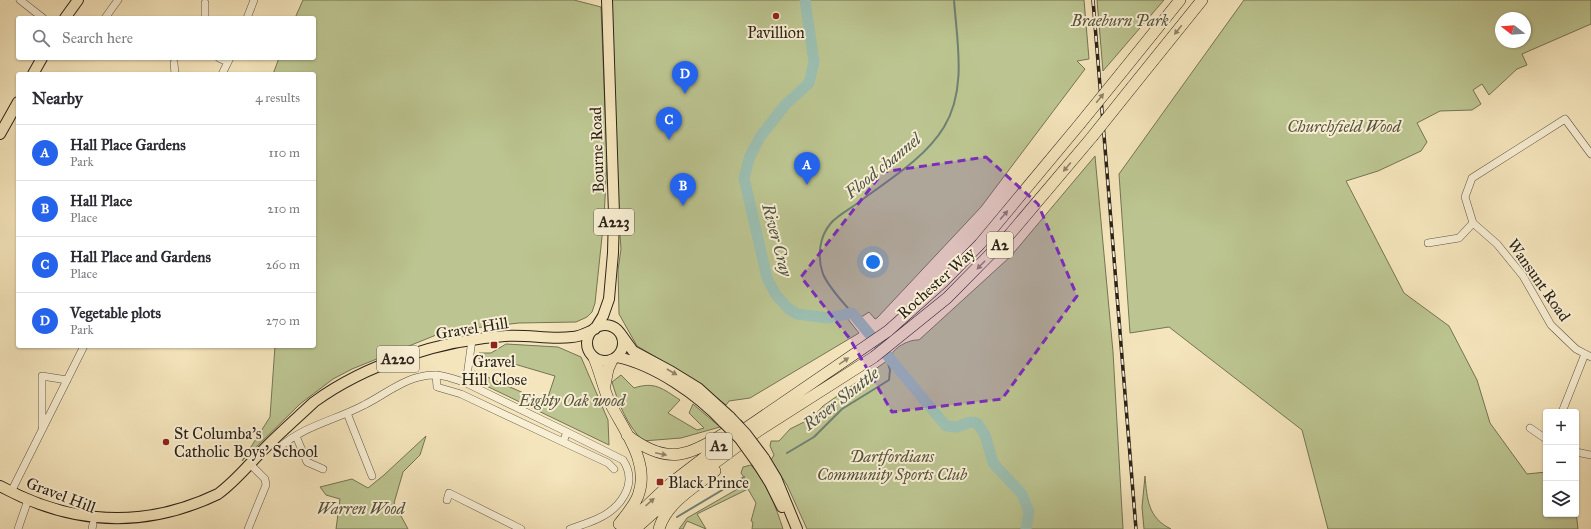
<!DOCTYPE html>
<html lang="en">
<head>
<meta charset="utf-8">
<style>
  body { margin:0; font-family:"IM FELL Great Primer",serif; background:#f2f2f3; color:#2b2b33 }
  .controls { position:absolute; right:12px; bottom:12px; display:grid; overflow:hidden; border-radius:4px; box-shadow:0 1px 3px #0004 }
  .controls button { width:36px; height:36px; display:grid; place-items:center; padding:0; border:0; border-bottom:1px solid #e1e1e2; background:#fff; color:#2b2b33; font:20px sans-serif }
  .compass { position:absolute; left:1495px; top:12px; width:36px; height:36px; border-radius:50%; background:#fff; box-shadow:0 1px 3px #0004; rotate:287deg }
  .you { position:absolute; left:873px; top:262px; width:14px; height:14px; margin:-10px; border:3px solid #fff; border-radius:50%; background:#1a73e8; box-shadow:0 0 0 6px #1a73e833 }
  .badge { display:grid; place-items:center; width:26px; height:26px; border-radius:50%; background:#2563eb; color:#fff; font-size:13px; font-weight:700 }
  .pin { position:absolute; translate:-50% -33px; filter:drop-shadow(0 1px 2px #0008) }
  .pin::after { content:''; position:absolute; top:21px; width:14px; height:12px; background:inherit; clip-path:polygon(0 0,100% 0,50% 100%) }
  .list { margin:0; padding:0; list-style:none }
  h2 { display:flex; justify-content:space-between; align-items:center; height:52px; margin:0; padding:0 16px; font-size:17px }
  h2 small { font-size:13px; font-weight:400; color:#7c7c81 }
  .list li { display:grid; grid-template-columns:26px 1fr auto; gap:12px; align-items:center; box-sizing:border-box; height:56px; padding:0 16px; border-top:1px solid #e1e1e2 }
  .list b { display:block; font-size:15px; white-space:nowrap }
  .list p { margin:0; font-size:13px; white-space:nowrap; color:#7c7c81 }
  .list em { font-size:13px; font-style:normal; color:#7c7c81 }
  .icon { flex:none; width:22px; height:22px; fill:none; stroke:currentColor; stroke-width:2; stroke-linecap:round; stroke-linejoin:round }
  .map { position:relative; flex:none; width:1591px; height:529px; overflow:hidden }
  .search { position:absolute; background:#fff; box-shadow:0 1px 3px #0004; left:16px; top:16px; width:300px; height:44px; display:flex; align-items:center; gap:10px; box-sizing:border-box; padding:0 14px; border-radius:4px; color:#7c7c81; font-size:15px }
  .panel { position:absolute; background:#fff; box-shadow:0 1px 3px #0004; left:16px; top:72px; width:300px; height:276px; border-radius:4px }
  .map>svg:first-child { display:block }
</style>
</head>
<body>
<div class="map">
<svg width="1591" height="529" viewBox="0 0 1591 529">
  <rect width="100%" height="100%" fill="#f5e5bc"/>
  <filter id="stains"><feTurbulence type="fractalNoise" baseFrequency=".005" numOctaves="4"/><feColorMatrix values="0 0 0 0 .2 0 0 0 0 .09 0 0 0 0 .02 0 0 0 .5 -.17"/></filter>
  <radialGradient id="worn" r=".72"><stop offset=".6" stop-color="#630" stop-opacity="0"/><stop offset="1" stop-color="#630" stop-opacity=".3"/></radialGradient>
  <path fill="#bcc591" stroke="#747455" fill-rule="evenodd" d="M 303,0 L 574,0 L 601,7 L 607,161 L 604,218 L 595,303 L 592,312 L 587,317 L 576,322 L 519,323 L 446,331 L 352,369 L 333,379 L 300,404 L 242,461 L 270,417 L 275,346 L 314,346 L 314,74 L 273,74 L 279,58 L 314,58 L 314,18 L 295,18 Z
    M 612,0 L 1084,0 L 1089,59 L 1077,61 L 1085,69 L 981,207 L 877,318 L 875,319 L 869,312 L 863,316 L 847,318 L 859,333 L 750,398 L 729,401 L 726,405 L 695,380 L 637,346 L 619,314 L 618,270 L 621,249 L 615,162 Z
    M 1097,0 L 1164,0 L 1103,71 Z
    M 1244,0 L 1591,0 L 1591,24 L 1522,54 L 1527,65 L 1517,69 L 1489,95 L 1482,84 L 1473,90 L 1481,104 L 1472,110 L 1440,111 L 1417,123 L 1427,142 L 1421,151 L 1378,171 L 1346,181 L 1404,293 L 1449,326 L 1477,380 L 1490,423 L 1527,474 L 1546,472 L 1546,514 L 1576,514 L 1576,512 L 1578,529 L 1328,529 L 1302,430 L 1169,327 L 1130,333 L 1119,174 ZM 1501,18 L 1525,18 L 1525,42 L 1501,42 Z
    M 1095,156 L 1113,352 L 1123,529 L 807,529 L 787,485 L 771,460 L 774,455 L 770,446 L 771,441 L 779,441 L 790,429 L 812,418 L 823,406 L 891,358 C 891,348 910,339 919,340 L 1011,256 Z
    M 506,344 L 558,347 L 581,357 L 608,420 L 609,445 L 472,379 L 474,371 L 546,403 L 555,376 L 511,363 L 479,359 L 479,353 L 491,353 Z
    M 621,375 L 634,388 C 655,381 663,389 680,400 L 668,413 L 697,430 L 704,428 L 689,413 L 693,404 L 720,427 L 681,438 L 643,441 C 627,425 618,403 612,382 Z
    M 426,436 L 420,455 L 403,472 L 394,503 L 408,529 L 336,529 L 340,499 L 326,495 L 320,487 L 352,479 L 368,488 L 384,475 Z
    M 751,465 C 767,483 776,507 783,529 L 752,529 L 753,522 L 751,521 L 756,503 L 748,489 L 697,514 L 706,529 L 687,521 L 683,529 L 679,529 L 687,518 L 748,483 L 741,473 L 743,467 Z
    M 1145,476 C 1147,499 1148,518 1171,529 L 1144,529 L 1142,507 Z"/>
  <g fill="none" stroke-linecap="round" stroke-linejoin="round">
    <path stroke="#6f8175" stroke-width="2" d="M 852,313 C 843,302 829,288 823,274 C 817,257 819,237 831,223 C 837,216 848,210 855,205 C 885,182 924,160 944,127 C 967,89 957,42 954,0
      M 787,453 L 814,437 L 842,409 L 889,380 L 890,370 L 885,353
      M 677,517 L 744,477"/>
    <path stroke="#9cbfb2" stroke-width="11" d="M 805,0 L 814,62 L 809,83 L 785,105 L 760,137 L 750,156 L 744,178 L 767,278 L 776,295 L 789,309 L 797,314 L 828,318 L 852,313 L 946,426 L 957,427 L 970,422 L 977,423 L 985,435 L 993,463 L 1022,494 L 1029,512 L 1026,529"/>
    <defs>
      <path id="minor" d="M 20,0 L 43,18
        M 205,3 L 205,18
        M 105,18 L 118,0
        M 247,18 L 254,0
        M 219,58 L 228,62
        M 174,63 L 175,74
        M 222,74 L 230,58
        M 1591,154 L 1565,119 L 1472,178 L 1465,197 L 1473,223 L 1497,244 L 1523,276 L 1551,325 L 1576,349 L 1591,357
        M 1428,243 L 1459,238 L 1473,223
        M 466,383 L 472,340
        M 1562,412 L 1585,354
        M 347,413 L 372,476
        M 42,426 L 42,376 L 67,380
        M 1530,428 L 1546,439
        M 567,432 L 623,460 C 639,484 620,509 597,519 C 588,523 579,526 570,529
        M 296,436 L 307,462 L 323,469
        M 563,442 L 608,463 L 614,469
        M 279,448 C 303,426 336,420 364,405 C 384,395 401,380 424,376 C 439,373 452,378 466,383 L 567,432 L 563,442 L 461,394 L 437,387 L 436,375
        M 1576,452 L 1591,455
        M 11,492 L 84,346
        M 447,500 L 449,493 L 521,529
        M 18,529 L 28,500
        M 92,529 L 93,524
        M 248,529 L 266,485 L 265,479 L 250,464"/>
      <path id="primary" d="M 65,18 L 78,0
        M 33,74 L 42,58
        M 0,134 L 18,102
        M587 343a18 18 0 1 1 36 0a18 18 0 1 1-36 0Z
        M 595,329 L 603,316 L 609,299 L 613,253 L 614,214 L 607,0
        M 620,333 L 633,351 L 672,372 L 698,388 L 730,417
        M 617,357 C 655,365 698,395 724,423
        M 764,458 L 776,478 L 797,529
        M 758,464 L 770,483 L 782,507
        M 0,486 C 73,526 145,529 218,494 C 236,481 250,463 266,447 C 281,432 298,417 314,402 C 366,364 441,340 505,336 C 528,334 550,340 572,337 C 579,337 586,333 593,330"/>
      <path id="trunk" d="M 1122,72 L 1180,0
        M 1132,87 L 1202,0
        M 594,358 C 600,372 603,387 609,401 C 623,430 651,462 638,496 C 634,506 626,515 619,524
        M 605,385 L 608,369 L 612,360
        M 627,435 C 674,471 694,451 738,425
        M 622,529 L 671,483 L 714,450 L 888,331 L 943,282 L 980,244 L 1079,125
        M 635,529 L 685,485 L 758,431 L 874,357 L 947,298 L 1010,234 L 1092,137
        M 659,529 C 666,503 695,487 715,471"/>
    </defs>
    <use href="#minor" stroke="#5e5442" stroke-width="8"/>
    <use href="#primary" stroke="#2b2319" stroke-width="12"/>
    <use href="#trunk" stroke="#2b2319" stroke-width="12"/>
    <use href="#minor" stroke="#f8eed3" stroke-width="7"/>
    <use href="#primary" stroke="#f5e5bc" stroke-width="10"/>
    <use href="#trunk" stroke="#f5e5bc" stroke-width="11"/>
    <defs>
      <path id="rail" d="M 1093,0 L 1136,529"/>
    </defs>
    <use href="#rail" stroke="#2b2319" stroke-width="3.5"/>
    <use href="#rail" stroke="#f8eed3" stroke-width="2" stroke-dasharray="6" stroke-linecap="butt"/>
    <defs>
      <path id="primary-bridge" d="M 730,417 L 746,434 L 764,458
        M 724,423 L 740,439 L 758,464"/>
      <path id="trunk-bridge" d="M 1079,125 L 1122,72
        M 1092,137 L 1132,87"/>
    </defs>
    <use href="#primary-bridge" stroke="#2b2319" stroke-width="12" stroke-linecap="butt"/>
    <use href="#trunk-bridge" stroke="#2b2319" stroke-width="12" stroke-linecap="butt"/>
    <use href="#primary-bridge" stroke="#f5e5bc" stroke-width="10"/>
    <use href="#trunk-bridge" stroke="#f5e5bc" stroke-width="11"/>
  </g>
  <defs><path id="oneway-solid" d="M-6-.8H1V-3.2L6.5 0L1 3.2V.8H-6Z"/></defs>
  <g fill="#90846a">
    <use href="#oneway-solid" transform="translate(1178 30) rotate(129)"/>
    <use href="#oneway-solid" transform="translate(1100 98) rotate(-51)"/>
    <use href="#oneway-solid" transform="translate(1067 167) rotate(130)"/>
    <use href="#oneway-solid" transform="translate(1004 215) rotate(-49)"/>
    <use href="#oneway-solid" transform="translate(981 265) rotate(134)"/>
    <use href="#oneway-solid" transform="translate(844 361) rotate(-35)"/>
    <use href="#oneway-solid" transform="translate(672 372) rotate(30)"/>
    <use href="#oneway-solid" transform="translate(661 454) rotate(12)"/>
    <use href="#oneway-solid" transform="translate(650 502) rotate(-42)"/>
  </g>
  <path fill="#7b2cbf" fill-opacity="0.2" stroke="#7b2cbf" stroke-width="3" stroke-dasharray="8 5" stroke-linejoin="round" d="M 986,157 L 1038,204 L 1077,296 L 1002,399 L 892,412 L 850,339 L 801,277 L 883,172 Z"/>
  <g fill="#8f2418" stroke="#f8eed3" stroke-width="1.5">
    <circle cx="776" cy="16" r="4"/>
    <rect x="490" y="341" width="8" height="8" rx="2"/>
    <circle cx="166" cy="442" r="4"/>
    <rect x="656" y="478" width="8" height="8" rx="2"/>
  </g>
  <g text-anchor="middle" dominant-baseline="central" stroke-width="4" stroke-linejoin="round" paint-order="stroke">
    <g fill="#f8eed3" stroke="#686051" stroke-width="1">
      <rect x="594" y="209" width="40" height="26" rx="3"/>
      <rect x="987" y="232" width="26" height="26" rx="3"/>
      <rect x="377" y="346" width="42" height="26" rx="3"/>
      <rect x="706" y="433" width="26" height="26" rx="3"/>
    </g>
    <g font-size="15" font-weight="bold" fill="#2b2319">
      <text x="614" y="222">A223</text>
      <text x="1000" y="245">A2</text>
      <text x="398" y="359">A220</text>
      <text x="719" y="446">A2</text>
    </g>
    <g font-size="16" font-style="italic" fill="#56543d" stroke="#f8eed3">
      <text x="1120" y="20">Braeburn Park</text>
      <text x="1344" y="126">Churchfield Wood</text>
      <text x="572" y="400">Eighty Oak wood</text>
      <text x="892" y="456">Dartfordians<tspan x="892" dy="18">Community Sports Club</tspan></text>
      <text x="361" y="508">Warren Wood</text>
    </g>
    <g font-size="16" fill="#2b2319" stroke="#f8eed3">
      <text x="776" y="32">Pavillion</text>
      <text x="494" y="361">Gravel<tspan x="494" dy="18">Hill Close</tspan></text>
      <text x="174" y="433" text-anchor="start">St Columba's<tspan x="174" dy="18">Catholic Boys' School</tspan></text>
      <text x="668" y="482" text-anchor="start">Black Prince</text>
    </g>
    <g font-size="16" fill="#2b2319" stroke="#f8eed3">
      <text transform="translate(597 150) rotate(-92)">Bourne Road</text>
      <text transform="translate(1539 280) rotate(55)">Wansunt Road</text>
      <text transform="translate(936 283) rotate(-42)">Rochester Way</text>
      <text transform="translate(472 328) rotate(-9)">Gravel Hill</text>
      <text transform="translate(61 495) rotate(21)">Gravel Hill</text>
    </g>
    <g font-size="17" font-style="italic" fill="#4d5247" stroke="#f8eed3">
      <text transform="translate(883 166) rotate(-39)">Flood channel</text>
      <text transform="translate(777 240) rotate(75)">River Cray</text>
      <text transform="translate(841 399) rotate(-38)">River Shuttle</text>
    </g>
  </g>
  <rect width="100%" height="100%" filter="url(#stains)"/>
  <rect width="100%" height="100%" fill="url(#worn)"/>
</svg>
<div class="controls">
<button>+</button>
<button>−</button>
<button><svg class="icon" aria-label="layers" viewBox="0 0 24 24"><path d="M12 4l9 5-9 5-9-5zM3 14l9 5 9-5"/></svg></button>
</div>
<svg class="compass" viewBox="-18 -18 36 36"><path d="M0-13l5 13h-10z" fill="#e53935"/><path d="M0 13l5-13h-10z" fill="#7c7c81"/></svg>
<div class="you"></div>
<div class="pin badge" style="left:807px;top:185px">A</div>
<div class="pin badge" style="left:683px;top:206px">B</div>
<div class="pin badge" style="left:669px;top:140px">C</div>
<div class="pin badge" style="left:685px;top:94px">D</div>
<div class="search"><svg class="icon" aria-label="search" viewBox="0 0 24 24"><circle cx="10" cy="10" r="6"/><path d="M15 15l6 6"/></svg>Search here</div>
<section class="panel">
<h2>Nearby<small>4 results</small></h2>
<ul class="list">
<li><span class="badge">A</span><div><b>Hall Place Gardens</b><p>Park</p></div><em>110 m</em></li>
<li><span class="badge">B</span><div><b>Hall Place</b><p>Place</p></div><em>210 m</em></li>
<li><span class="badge">C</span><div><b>Hall Place and Gardens</b><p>Place</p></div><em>260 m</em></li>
<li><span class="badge">D</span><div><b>Vegetable plots</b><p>Park</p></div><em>270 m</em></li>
</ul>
</section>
</div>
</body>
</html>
